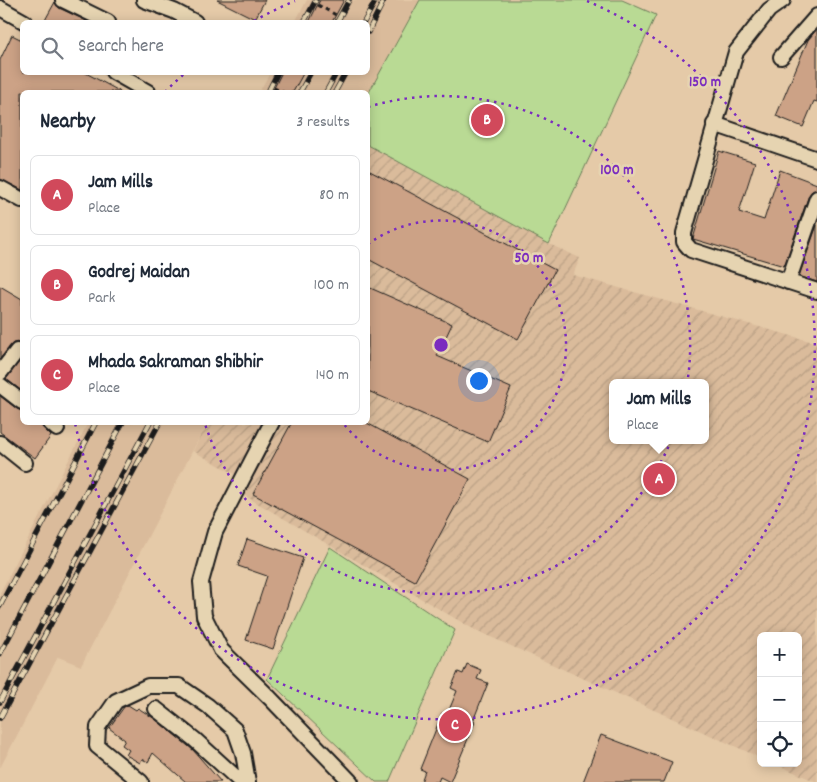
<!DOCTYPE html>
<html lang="en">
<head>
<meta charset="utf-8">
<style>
  body { margin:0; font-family:Dekko,sans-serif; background:#f6f6f7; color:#1f2937 }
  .controls { position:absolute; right:15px; bottom:15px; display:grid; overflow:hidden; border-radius:8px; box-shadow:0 2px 12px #0003 }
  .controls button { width:45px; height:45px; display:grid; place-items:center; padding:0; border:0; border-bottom:1px solid #e0e1e3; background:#fff; color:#1f2937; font:25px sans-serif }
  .you { position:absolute; left:478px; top:380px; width:18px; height:18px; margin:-12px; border:4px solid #fff; border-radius:50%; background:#1a73e8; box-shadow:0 0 0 8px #1a73e833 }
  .badge { display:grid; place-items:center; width:32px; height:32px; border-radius:50%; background:#d1495b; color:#fff; font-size:16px; font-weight:700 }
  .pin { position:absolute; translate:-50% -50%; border:2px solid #fff; box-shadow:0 1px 5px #0006 }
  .popup { position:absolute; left:609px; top:379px; width:100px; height:65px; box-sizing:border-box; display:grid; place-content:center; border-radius:8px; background:#fff; filter:drop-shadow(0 1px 4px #0005); font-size:16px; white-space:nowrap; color:#747a83 }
  .popup b { font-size:19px; color:#1f2937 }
  .popup::after { content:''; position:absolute; left:50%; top:100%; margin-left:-10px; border:10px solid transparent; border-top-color:#fff }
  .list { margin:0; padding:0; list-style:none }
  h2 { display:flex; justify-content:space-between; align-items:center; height:65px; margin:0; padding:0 20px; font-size:21px }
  h2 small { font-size:16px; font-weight:400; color:#747a83 }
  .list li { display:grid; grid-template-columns:32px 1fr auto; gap:15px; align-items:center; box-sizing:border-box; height:80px; margin:0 10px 10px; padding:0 10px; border:1px solid #e0e1e3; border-radius:8px }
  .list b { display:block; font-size:19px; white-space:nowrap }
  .list p { margin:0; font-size:16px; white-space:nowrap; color:#747a83 }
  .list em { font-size:16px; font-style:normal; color:#747a83 }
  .icon { flex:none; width:28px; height:28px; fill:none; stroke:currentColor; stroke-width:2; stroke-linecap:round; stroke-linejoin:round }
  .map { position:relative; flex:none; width:817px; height:782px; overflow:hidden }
  .search { position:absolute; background:#fff; box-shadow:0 2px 12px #0003; left:20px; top:20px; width:350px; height:55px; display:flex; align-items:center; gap:12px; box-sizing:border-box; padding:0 18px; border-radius:8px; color:#747a83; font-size:19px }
  .panel { position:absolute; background:#fff; box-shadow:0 2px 12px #0003; left:20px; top:90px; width:350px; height:335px; border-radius:8px }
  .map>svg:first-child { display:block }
</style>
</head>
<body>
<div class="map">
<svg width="817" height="782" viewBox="0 0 817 782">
  <defs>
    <pattern id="industrial-furrows" width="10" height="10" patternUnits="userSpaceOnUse" patternTransform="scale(1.25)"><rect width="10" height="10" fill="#dabb9b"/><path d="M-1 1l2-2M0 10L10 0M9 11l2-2" fill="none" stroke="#baa085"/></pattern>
  </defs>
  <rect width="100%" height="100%" fill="#e5caa8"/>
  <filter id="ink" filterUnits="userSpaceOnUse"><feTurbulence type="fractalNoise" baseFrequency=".02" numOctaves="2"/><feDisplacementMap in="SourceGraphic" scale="10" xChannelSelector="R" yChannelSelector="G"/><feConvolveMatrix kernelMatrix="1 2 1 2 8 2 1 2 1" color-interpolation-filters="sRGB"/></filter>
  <g filter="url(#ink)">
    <path fill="#dabb9b" d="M 307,0 L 420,0 L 368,94 L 368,92 L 259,92 L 270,73 L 368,72 L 368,22 L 295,22 Z
      M 88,423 L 207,423 L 81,666 L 58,657 L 0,768 L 0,593 Z"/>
    <path fill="url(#industrial-furrows)" fill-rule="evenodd" d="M 368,145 L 549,244 L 580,258 L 573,275 L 817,343 L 817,782 L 773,763 L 798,763 L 798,636 L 761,636 L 761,758 L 475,630 L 240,493 L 248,481 L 193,451 L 207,423 L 368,422 ZM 613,383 L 705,383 L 705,440 L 613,440 Z"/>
    <path fill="#b9da94" stroke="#6a7b58" d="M 420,0 L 622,0 L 656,15 L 549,244 L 368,145 L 368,94 Z
      M 330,547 L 455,630 L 389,782 L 376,782 L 267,679 Z"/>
    <path fill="#cca286" stroke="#1c1c1c" d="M 217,0 L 265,0 L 255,19 Z
      M 320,0 L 344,0 L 332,22 L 309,22 Z
      M 55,2 L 59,8 L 89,22 L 44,22 Z
      M 817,29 L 817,102 L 814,101 L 803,127 L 776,116 L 808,40 Z
      M 12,35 L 22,40 L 22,72 L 84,72 L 121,92 L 22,92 L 22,190 L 0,179 L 0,60 Z
      M 282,72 L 304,72 L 293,92 L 272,92 Z
      M 719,151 L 755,162 L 739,212 L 764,220 L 780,170 L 817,184 L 817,189 L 812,191 L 809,195 L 784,266 L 693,239 Z
      M 368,170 L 555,270 L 518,339 L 368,259 Z
      M 817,225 L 817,282 L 799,276 Z
      M 0,286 L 22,299 L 22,344 L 18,342 L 13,343 L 0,359 Z
      M 368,287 L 452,324 L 437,356 L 511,388 L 488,442 L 368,391 Z
      M 22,358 L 22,391 L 6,379 Z
      M 0,396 L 17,409 L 22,411 L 22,422 L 40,422 L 43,428 L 51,436 L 35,458 L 0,432 Z
      M 292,422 L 365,422 L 470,479 L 415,581 L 253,494 Z
      M 247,539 L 303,558 L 273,649 L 246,640 L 267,576 L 238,566 Z
      M 467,664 L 481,670 L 477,679 L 488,683 L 473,721 L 475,722 L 450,782 L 440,777 L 438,782 L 421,782 L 425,771 L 420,769 L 436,729 L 442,713 L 447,715 L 457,691 L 451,688 L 458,672 L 463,674 Z
      M 128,705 L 136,710 L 138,708 L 155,719 L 193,750 L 221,782 L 186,782 L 153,753 L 148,762 L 142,759 L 140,763 L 126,755 L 129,750 L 122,745 L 125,740 L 109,728 L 124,707 Z
      M 601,735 L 672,762 L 664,782 L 583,782 Z"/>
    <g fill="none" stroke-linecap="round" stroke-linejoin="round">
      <defs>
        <path id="minor" d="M 63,0 L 108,22
          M 144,0 L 174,11 L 195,22
          M 783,0 L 769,10 L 736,52 L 684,233 L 684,242 L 691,250 L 817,291
          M 0,8 L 25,22
          M 781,57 L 817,16
          M 113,72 L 148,92
          M 714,124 L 817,159
          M 0,188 L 22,200
          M 788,282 L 817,198
          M 0,373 L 17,351
          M 0,385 L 22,402
          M 49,422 L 57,429
          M 272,422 L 215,532 L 201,582 L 204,616 L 221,650 L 270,698 L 351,782
          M 0,443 L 25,463
          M 156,709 L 194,739 L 241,782
          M 141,782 L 97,746 L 98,727 L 116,701 L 148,686 L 179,686 L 208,706 L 235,730 L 243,753 L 248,782"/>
      </defs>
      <use href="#minor" stroke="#1c1c1c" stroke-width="18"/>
      <path stroke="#1c1c1c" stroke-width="3" stroke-dasharray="4 4" stroke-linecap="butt" d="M 318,5 L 336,15
        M 274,88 L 283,92"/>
      <use href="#minor" stroke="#e6d4b1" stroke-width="14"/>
      <defs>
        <path id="rail" d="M 304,22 L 316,0
          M 337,22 L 349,0
          M 364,22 L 376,0
          M 368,32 L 384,0
          M 268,92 L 278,72
          M 300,92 L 311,72
          M 326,92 L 337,72
          M 335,92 L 346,72
          M 0,606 L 96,422
          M 0,654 L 123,422
          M 0,702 L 150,422
          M 0,718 L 160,422"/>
      </defs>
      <use href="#rail" stroke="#1c1c1c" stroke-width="5.5"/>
      <use href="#rail" stroke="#e6d4b1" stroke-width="4" stroke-dasharray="11" stroke-linecap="butt"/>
    </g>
  </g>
  <g fill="none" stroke="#7b2cbf" stroke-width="2.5" stroke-dasharray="2.5 5">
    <path d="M368 244A125 125 0 1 1 343 423"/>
    <path d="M368 107A249 249 0 1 1 205 424"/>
    <path d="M165 92A374 374 0 0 1 184 74M254 21A374 374 0 0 1 295 1M587 1A374 374 0 1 1 75 423"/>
  </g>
  <circle cx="441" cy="345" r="8" fill="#7b2cbf" stroke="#e6d4b1" stroke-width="2.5"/>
  <g font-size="15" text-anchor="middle" font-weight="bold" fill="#7b2cbf" stroke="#e6d4b1" stroke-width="5" stroke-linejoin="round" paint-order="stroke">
    <text x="705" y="86">150 m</text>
    <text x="617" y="174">100 m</text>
    <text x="529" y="262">50 m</text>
  </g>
</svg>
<div class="controls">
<button>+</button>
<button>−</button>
<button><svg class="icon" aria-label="locate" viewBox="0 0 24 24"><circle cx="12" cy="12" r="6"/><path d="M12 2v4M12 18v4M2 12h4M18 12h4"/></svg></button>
</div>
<div class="you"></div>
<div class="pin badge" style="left:659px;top:479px">A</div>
<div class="popup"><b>Jam Mills</b>Place</div>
<div class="pin badge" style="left:487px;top:120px">B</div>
<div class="pin badge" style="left:455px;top:725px">C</div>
<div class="search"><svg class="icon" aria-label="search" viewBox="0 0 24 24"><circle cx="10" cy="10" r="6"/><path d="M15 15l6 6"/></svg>Search here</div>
<section class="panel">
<h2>Nearby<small>3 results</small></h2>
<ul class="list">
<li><span class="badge">A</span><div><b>Jam Mills</b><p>Place</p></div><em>80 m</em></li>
<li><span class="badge">B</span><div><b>Godrej Maidan</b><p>Park</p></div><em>100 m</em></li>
<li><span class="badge">C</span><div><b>Mhada Sakraman Shibhir</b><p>Place</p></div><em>140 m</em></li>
</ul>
</section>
</div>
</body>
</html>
